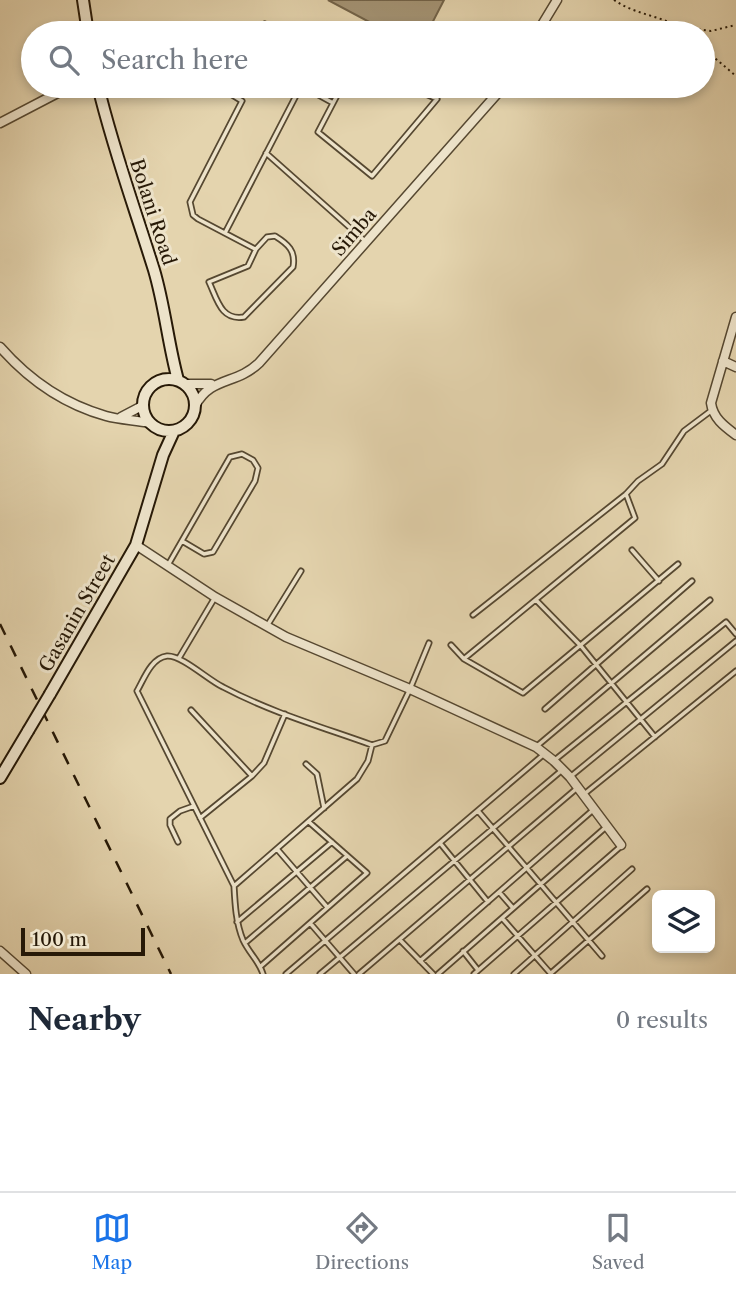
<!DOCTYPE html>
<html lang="en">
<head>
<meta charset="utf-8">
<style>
  body { margin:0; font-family:"Libre Caslon Text",serif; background:#f2f2f3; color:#1f2937 }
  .controls { position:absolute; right:21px; bottom:21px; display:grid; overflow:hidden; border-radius:10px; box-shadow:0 4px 10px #0003 }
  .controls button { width:63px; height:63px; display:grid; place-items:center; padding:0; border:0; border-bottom:2px solid #e0e1e3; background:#fff; color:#1f2937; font:35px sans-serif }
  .scale { position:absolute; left:21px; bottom:18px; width:124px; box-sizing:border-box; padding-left:7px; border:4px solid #271907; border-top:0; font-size:19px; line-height:24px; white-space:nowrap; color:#271907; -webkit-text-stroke:5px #ede3ca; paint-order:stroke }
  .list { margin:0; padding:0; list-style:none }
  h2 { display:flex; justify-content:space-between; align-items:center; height:91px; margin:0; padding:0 28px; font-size:30px }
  h2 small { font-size:23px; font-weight:400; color:#747a83 }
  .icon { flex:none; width:38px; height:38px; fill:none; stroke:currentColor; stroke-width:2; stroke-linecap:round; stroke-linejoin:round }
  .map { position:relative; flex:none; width:736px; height:974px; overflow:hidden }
  .search { position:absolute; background:#fff; box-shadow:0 4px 10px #0003; left:21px; right:21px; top:21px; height:77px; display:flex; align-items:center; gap:18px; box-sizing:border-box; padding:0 24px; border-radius:38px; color:#747a83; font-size:26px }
  .sheet { height:217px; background:#fff }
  nav { display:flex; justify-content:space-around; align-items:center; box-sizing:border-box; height:98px; border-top:2px solid #e0e1e3; background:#fff; font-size:19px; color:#747a83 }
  nav a { display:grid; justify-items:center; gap:4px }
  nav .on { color:#1a73e8 }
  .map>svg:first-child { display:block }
</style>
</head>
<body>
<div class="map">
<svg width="736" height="974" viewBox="0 0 736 974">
  <rect width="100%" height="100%" fill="#e4d4ae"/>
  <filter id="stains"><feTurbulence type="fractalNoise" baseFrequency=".00286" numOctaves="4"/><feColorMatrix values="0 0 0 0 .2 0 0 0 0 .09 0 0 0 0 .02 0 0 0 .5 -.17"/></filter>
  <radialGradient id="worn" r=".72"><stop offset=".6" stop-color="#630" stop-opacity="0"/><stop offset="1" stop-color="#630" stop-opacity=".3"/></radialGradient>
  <path fill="#a49475" stroke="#726349" stroke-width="2" d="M 328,0 L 444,0 L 427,33 L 390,33 Z"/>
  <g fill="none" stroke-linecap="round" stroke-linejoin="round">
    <defs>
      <path id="lane" d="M 260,33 L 265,24
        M 233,86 L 229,93 L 242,101 L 190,202 L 193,215 L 198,219 L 255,249
        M 302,86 L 333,103
        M 342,86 L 318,132 L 372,176 L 437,99 L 408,86
        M 266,153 L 365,241
        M 225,233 L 301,86
        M 275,236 C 288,244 296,251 293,267 L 244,317 C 221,321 217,299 209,282 L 248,266 L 256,249 L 267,237 Z
        M 632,550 L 659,581
        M 168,565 L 230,457 L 242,454 L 253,460 L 258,468 L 255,481 L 213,552 L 204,554 L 182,541
        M 536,600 L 581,646 L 655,737
        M 473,615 L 626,494 L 638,481 L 662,464 L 684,431 L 712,410
        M 267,626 L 301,571
        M 451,645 L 464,659 L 523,693 L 678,564
        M 179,658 L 214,599
        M 465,658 L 635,518 L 626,494
        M 545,709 L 692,581
        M 191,710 L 252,776
        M 537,746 L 710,600
        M 556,759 L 726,622 L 736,634
        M 306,764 L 317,774 L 324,808
        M 570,777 L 736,641
        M 583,795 L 736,671
        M 478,811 L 602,956
        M 200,818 L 252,776 L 264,763 L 285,714
        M 178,842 L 170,825 L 170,819 L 180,811 L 194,806
        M 440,843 L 488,902
        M 277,849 L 327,907
        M 234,886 L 357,779 L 368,761 L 372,745 L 385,741 L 410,689 L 429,643
        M 499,892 L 513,908
        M 502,918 L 551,974
        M 237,922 L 332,842
        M 310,923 L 354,974
        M 400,940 L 433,974
        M 245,943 L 347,856
        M 463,951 L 478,970
        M 420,961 L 593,810
        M 261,966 L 367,873 L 309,822
        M 263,974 C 259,961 249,953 243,940 C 236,923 235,905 234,886 L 137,691 C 144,679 151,658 167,656 C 182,655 208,680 223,687 C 270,712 322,727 372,745
        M 286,974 L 543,755
        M 320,974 L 561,771
        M 359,974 L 576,789
        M 438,974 L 606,827
        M 474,974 L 620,847
        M 514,974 L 632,869
        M 550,974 L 647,889"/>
      <path id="street" d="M 537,33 L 557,0
        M 0,123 L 71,86
        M 736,317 L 711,403 C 713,418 724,426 736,435
        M 0,347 C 29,380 63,404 106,416 C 120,420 135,420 150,423
        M 723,361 L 736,367
        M 185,384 L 211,384
        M 195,406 C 211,376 236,385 259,363 L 504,86
        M 121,417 L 142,406
        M 136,545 L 215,597 L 286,637 L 410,689 L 536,747 L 554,761 L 570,777 L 621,845
        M 0,951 L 26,974"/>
      <path id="secondary" d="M 83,0 L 88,33
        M 98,86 C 113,149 135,209 154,270 C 165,307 168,344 178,380
        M143 405a26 26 0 1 1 52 0a26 26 0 1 1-52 0Z
        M 50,694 L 136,545 L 163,455 L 174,431
        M 0,778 L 28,731"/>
    </defs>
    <use href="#lane" stroke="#564831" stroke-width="7"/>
    <use href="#street" stroke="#564831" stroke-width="11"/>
    <use href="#secondary" stroke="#271907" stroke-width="14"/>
    <path stroke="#271907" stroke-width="2" stroke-dasharray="2 3.5" stroke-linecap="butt" d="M 614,0 C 637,16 667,16 689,33
      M 682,27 L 711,31 L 736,25
      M 703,48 L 736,76"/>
    <use href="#lane" stroke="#ede3ca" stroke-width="3.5"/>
    <use href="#street" stroke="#ede3ca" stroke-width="8"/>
    <use href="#secondary" stroke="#ede3ca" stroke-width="10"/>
    <path stroke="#271907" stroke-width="2.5" stroke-dasharray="12 12" stroke-linecap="butt" d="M 0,624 L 171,974"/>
    <defs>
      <path id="secondary-bridge" d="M 28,731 L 50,694"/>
    </defs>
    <use href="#secondary-bridge" stroke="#271907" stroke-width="14" stroke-linecap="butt"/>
    <use href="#secondary-bridge" stroke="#ede3ca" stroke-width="10"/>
  </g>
  <g text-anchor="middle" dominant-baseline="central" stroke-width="6" stroke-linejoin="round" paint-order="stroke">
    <g font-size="19" fill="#271907" stroke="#ede3ca">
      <text transform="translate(153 212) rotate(72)">Bolani Road</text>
      <text transform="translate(354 232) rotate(-49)">Simba</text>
      <text transform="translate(77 613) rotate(-60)">Gasanin Street</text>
    </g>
  </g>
  <rect width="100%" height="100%" filter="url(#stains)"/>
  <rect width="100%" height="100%" fill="url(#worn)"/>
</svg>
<div class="controls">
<button><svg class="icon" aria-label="layers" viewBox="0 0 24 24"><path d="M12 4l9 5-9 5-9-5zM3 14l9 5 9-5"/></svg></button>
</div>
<div class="scale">100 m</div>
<div class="search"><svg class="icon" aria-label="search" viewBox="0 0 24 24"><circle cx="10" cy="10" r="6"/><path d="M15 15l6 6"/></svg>Search here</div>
</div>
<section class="sheet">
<h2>Nearby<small>0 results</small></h2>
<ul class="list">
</ul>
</section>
<nav>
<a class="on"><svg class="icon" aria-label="map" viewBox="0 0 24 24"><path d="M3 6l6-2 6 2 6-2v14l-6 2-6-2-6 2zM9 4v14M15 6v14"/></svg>Map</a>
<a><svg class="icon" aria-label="directions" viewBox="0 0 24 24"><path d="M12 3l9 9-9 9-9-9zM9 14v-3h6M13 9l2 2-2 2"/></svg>Directions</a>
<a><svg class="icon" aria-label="saved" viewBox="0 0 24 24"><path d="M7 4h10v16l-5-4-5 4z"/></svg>Saved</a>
</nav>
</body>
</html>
